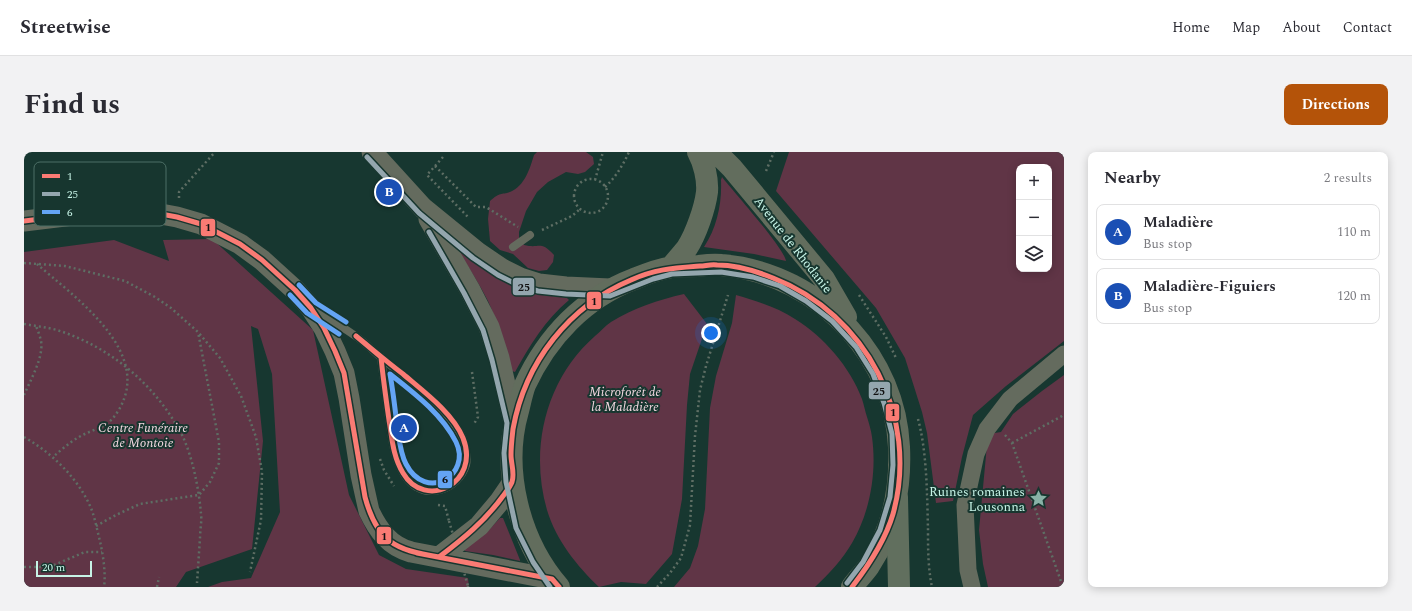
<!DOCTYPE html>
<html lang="en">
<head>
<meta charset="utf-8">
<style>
  body { margin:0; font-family:Spectral,serif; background:#f2f2f3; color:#2b2b33 }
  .controls { position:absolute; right:12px; top:12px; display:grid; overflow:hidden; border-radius:8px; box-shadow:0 2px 10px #0003 }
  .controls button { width:36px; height:36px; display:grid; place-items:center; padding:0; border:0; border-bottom:1px solid #e1e1e2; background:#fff; color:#2b2b33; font:20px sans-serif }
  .scale { position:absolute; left:12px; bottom:10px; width:56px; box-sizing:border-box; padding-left:4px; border:2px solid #c7f4e7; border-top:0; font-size:11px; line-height:14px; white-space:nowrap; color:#c7f4e7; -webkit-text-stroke:3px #17362f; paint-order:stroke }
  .you { position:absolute; left:687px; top:181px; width:14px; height:14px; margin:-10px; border:3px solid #fff; border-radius:50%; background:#1a73e8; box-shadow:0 0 0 6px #1a73e833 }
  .badge { display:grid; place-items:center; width:26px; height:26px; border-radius:50%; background:#b45309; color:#fff; font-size:13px; font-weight:700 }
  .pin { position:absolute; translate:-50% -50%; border:2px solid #fff; box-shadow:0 1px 4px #0006 }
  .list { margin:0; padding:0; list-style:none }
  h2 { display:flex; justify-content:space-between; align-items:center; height:52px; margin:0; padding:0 16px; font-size:17px }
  h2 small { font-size:13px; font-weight:400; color:#7c7c81 }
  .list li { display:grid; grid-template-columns:26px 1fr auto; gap:12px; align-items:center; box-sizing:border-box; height:56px; margin:0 8px 8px; padding:0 8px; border:1px solid #e1e1e2; border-radius:8px }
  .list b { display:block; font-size:15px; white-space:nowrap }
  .list p { margin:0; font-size:13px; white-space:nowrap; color:#7c7c81 }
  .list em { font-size:13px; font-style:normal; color:#7c7c81 }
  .icon { flex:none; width:22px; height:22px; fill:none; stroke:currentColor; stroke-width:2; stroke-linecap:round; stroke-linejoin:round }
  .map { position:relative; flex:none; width:1040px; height:435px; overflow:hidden; border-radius:8px }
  header { display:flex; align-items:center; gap:24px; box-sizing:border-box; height:56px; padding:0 20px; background:#fff; border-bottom:1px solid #e1e1e2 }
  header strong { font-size:19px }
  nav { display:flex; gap:22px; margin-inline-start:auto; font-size:14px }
  .intro { display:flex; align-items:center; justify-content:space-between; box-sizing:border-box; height:96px; padding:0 24px }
  h1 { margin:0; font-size:28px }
  .button { padding:10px 18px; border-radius:8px; background:#b45309; color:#fff; font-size:14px; font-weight:700 }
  main { display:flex; gap:24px; padding:0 24px }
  aside { flex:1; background:#fff; border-radius:8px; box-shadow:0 2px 10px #0003 }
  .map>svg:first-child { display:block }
</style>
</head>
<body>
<header>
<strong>Streetwise</strong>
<nav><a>Home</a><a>Map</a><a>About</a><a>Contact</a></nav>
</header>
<div class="intro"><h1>Find us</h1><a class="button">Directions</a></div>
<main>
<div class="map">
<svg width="1040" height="435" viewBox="0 0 1040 435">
  <rect width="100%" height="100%" fill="#173730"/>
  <path fill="#603546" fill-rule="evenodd" d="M 513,0 L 562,0 L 569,5 L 570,12 L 561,20 L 554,22 L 542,20 L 524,30 L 513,40 L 502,59 L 495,80 L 495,86 L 500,93 C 516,97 516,88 530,103 L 529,110 L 523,118 L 515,119 L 504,116 L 489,102 L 476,98 L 466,89 L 464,67 L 466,49 C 476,40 477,43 486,40 C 501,34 506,16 510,3 Z
    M 765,0 L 1040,0 L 1040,189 L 982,234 L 949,263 L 938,305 L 929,349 L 912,351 L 903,281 L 898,260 L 881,206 L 852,156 L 752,39 ZM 995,15 L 1025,15 L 1025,117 L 995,117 Z
    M 698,25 C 709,39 760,96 762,109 L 730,102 L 680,95 C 693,75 698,52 697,28 Z
    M 188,87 L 289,178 L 325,343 L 355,403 L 382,417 L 444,426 L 445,435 L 184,435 L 198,430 L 227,426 L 256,360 L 248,222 L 234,177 L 227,174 L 239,289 L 228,397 L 162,420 L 152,435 L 0,435 L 0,100 L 90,88 L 145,109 L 139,88 Z
    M 431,93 L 543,146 L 545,148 C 521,168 506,193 491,220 L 488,219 C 481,195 474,171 464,149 C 454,129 442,112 431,93 Z
    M 660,142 L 683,172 L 666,222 L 663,253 L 658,347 L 648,402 L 622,432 L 597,430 L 575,435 C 553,414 532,388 523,358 C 505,296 522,227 571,184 C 576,180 581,174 587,170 C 610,156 634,148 660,142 Z
    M 712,143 C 732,149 753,155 771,167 C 800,185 826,215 838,247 C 840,253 841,259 843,265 C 845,271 847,278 848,285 C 853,321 846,360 828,391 C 818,408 805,422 791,435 L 650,435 L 666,416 L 674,394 L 681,357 L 686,256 L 692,224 L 708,171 Z
    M 1040,223 L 1040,435 L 964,435 L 959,412 L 955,378 L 964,282 L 977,280 L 989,262 L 1018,239 Z
    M 476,366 L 479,366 L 496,408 L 496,409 L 469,403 L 441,399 L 440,397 L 463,380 Z"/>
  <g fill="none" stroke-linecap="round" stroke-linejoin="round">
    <path stroke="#5e6e64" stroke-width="2.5" stroke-dasharray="2 3" stroke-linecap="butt" d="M 419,5 L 403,23 L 444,65
      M 411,14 L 452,55 L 462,55 L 494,75
      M 742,19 L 750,0
      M550 44a17 17 0 1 1 34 0a17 17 0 1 1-34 0Z
      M 571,28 L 579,0
      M 581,35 C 592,25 599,13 605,0
      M 155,46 L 155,40 L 191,0
      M 518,78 L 548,64 L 556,57
      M 0,111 L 41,114 L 101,129 L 131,145 L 147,156 L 174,180 L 196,206 L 217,244 L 232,285 L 238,320 L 237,368 L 226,420
      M 13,112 C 48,143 120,193 100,247 C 97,255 92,264 85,270 C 76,277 65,279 55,285 C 46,290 37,298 29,305
      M 835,143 L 862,185 L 872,206
      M 0,172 C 11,174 22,175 33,178 C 87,195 133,234 159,285 C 169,307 175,338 177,362 C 178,369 176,378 176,386 C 175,401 174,416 173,431
      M 448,220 L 454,265 L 450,272
      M 0,243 C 6,229 20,205 17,189 C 16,184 14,179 12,174
      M 894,267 C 903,300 903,342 904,377 C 904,397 904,416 908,435
      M 981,283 L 988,291 L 1039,435
      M 0,285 C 28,301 54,326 67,356 C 71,366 73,378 76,389 C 79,403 82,421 80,435
      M 988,291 L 1040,263
      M 356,307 L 360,318 L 370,334
      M 414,353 L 421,354 L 425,369
      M 72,374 L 92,363 L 116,352 L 175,343 L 186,330 L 195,311 L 195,290 L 174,180
      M 0,415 L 17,415 L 30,413 L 61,400 L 78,400
      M 444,434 L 444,435
      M 133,435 L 135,425
      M 633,435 L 646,421 L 657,406 L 666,373 L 671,284 L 676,238 L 682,214 L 704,143"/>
    <path stroke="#646b5e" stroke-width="8" d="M 489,95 L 506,83
      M 299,164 C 310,170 320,176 330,183 C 341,190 350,200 360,208 C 382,226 429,261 439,287 C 441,294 444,305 442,313 C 434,338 402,349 384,328 C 368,308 368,282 364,259 C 362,241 359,223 357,205"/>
    <path stroke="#646b5e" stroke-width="17" d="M 948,435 L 944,418 L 941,353 L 952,302 L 963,277 L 986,247 L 1040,202"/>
    <path stroke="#646b5e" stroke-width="21" d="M 348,0 L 399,56 L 453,100 L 478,117 L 496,126 L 515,132 L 542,135 L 586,137
      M 405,67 L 446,138 L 465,175 L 475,206 L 490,271
      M 0,69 L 98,57 L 126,60 L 153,65 L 177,72 L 216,92 L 238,108 L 271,138 L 287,156 L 300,176 L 311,199 L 320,221 L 325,246 L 337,323 L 345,359 C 354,378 365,394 387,400 L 528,427
      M 415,405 L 455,374 L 476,349 L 489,330"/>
    <path stroke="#626d5d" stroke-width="22" d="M 692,0 L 708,16 L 800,127 L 822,165
      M 647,115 C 652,109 658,102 663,96 C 672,82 681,56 683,40 C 684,27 680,11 674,0
      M 535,435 C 495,389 477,318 494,259 C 496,251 498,241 501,233 C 523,185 560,146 610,127 C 622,122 635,117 648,115 C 657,114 666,114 675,114 C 682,113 690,112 697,113 C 747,117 793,141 826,178 C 855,210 873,251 875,295 C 877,337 868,379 845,414 C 840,421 833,428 828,435"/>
    <path stroke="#616f5e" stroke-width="22" d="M 873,346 L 875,435"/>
    <path stroke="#5e6e64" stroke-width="2.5" stroke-dasharray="2 3" stroke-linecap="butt" d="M 425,369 L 444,434"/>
    <defs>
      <path id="bus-1" d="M 0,69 L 98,57 L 126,60 L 153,65 L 177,72 L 216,92 L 238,108 L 271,138 L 287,156 L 300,176 L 311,199 L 320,221 L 341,345 C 353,390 371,398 415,405 C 439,387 461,369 479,344 C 482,340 486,335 488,330 C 491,321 487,312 487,303 C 487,294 488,286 489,277 C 501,210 545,154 607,128 C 631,117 650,116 676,114 C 681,114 687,112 693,113 C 712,113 732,119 749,126 C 842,162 896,265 869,362 C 861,389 845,413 828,435
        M 332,184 C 348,197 363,210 379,222 C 399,239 429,261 439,286 C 457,331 401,359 379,321 C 369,305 368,286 365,268 C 362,247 359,226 357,205 Z
        M 393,401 L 528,427 L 535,435"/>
      <path id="bus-2" d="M 343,5 L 395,61 L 449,106 L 474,123 L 494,133 L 514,139 L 542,142 L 586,144 L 629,127 L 648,122 L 697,120 L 729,125 L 756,134 L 782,149 L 808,169 L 832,195 L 849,222 L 860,251 L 868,282 L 869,313 L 866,345 L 856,378 L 839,410 L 823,431
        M 405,80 L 440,141 L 459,178 L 468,208 L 483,271 L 480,301 L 482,330 L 492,376 L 509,410 L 526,435"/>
      <path id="bus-3" d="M 275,133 L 292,151 L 322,170
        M 266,143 L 283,161 L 315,182
        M 366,222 C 390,241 418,262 432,290 C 448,323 402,351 382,312 C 376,301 375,286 373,273 C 371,256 369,239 366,222 Z"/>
    </defs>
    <use href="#bus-1" stroke="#17362f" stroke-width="8"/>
    <use href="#bus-2" stroke="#17362f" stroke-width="8"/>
    <use href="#bus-3" stroke="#17362f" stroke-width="8"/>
    <use href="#bus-1" stroke="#fa7b74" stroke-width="5"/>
    <use href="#bus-2" stroke="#94a6ae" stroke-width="5"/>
    <use href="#bus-3" stroke="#64a4f4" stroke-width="5"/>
  </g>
  <defs>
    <symbol id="sight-bare" viewBox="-9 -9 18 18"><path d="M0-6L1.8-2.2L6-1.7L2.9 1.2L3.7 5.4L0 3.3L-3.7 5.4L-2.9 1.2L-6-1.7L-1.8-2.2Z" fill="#89b2a7" stroke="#17362f" stroke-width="2.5" paint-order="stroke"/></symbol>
  </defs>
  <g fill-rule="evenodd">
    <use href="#sight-bare" x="1002" y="334" width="25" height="25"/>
  </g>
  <g text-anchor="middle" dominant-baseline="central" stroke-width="4" stroke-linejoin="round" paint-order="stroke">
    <g font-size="13" fill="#c7f4e7" stroke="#17362f">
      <text transform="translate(769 93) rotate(52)">Avenue de Rhodanie</text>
    </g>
    <g font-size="13" font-style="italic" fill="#f4d8e1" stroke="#17362f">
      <text x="601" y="240">Microforêt de<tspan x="601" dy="15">la Maladière</tspan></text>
      <text x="119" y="276">Centre Funéraire<tspan x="119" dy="15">de Montoie</tspan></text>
    </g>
    <g font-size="13" fill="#c7f4e7" stroke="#17362f" text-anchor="end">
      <text x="1001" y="340">Ruines romaines<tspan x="1001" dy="15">Lousonna</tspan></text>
    </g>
  </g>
  <rect x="10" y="10" width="132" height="64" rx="6" fill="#17362f" stroke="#4c6f66" stroke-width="1"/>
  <rect x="18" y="22" width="18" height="4" fill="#fa7b74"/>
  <rect x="18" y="40" width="18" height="4" fill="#94a6ae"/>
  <rect x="18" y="58" width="18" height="4" fill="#64a4f4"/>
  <g font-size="11" fill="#c7f4e7">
    <text x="43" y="28">1</text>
    <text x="43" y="46">25</text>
    <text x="43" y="64">6</text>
  </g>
  <g stroke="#17362f" stroke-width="1.5">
    <rect x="176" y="66" width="16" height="19" rx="4" fill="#fa7b74"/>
    <rect x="488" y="125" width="23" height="19" rx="4" fill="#94a6ae"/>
    <rect x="562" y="139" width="16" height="19" rx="4" fill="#fa7b74"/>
    <rect x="844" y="229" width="23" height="19" rx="4" fill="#94a6ae"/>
    <rect x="861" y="251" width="15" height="19" rx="4" fill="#fa7b74"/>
    <rect x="413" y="318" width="16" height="19" rx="4" fill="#64a4f4"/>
    <rect x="352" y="374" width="16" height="19" rx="4" fill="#fa7b74"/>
  </g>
  <g font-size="11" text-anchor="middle" font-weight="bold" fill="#111">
    <text x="184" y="79">1</text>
    <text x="500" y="139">25</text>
    <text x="570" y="153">1</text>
    <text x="855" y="243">25</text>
    <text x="869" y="264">1</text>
    <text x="421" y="331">6</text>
    <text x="360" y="388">1</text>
  </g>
</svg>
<div class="controls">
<button>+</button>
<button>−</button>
<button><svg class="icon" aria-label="layers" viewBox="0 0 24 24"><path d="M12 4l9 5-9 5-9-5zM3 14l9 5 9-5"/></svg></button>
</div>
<div class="scale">20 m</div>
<div class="you"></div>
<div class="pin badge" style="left:380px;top:276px;background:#1a4fb4">A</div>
<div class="pin badge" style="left:365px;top:40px;background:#1a4fb4">B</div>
</div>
<aside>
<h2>Nearby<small>2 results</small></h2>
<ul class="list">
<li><span class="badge" style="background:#1a4fb4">A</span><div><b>Maladière</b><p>Bus stop</p></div><em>110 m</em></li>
<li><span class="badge" style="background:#1a4fb4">B</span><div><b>Maladière-Figuiers</b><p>Bus stop</p></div><em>120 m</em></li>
</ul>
</aside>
</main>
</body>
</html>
